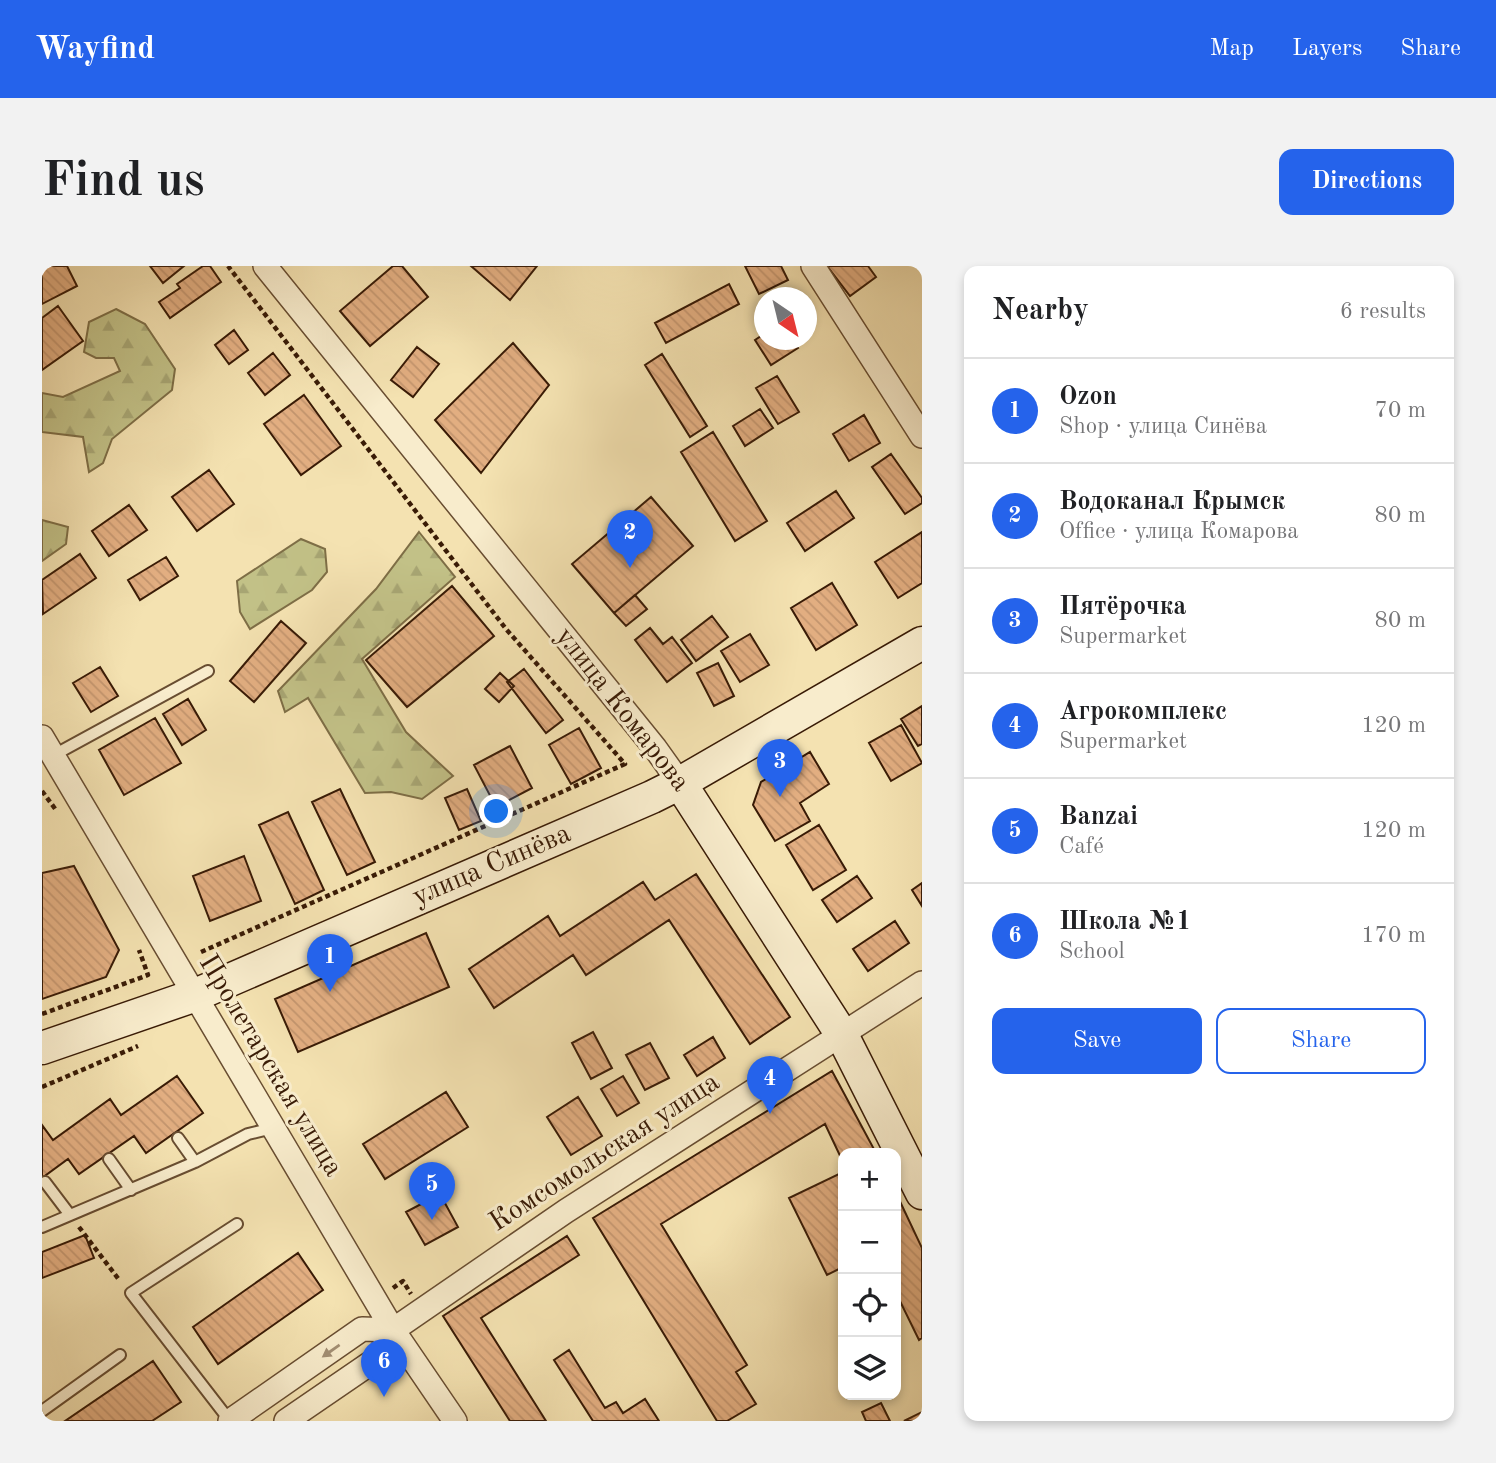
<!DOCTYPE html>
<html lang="en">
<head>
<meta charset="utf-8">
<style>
  body { margin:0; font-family:"Old Standard TT",serif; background:#f2f2f2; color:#202124 }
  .controls { position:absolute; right:21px; bottom:21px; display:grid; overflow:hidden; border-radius:14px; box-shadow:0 4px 10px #0003 }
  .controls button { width:63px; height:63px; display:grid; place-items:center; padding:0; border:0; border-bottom:2px solid #e0e0e0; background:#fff; color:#202124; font:35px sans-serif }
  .compass { position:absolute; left:712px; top:21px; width:63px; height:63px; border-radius:50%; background:#fff; box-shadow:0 4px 10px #0003; rotate:145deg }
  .you { position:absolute; left:455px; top:546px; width:24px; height:24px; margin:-18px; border:5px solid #fff; border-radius:50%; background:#1a73e8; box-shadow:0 0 0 10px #1a73e833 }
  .badge { display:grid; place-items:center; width:46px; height:46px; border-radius:50%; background:#2563eb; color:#fff; font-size:23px; font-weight:700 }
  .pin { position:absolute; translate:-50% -58px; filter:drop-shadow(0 2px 4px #0008) }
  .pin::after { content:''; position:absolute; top:37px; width:24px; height:21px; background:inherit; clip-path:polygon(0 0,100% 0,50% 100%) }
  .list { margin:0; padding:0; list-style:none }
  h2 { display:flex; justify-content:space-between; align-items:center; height:91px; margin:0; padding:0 28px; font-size:30px }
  h2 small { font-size:23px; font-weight:400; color:#757577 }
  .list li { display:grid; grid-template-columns:46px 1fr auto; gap:21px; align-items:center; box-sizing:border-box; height:105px; padding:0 28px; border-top:2px solid #e0e0e0 }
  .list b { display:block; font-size:26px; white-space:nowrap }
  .list p { margin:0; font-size:23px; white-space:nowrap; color:#757577 }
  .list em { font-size:23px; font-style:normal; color:#757577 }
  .actions { display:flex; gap:14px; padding:21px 28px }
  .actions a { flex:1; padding:16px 0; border:2px solid #2563eb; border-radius:14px; text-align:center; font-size:24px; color:#2563eb }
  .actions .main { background:#2563eb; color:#fff }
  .icon { flex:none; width:38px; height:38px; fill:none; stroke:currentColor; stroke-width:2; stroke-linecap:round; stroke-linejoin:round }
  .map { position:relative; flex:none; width:880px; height:1155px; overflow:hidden; border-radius:14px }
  header { display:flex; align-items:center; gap:42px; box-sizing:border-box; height:98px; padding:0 35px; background:#2563eb; color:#fff }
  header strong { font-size:33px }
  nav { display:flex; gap:38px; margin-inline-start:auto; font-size:24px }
  .intro { display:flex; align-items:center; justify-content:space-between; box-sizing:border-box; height:168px; padding:0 42px }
  h1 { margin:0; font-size:49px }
  .button { padding:18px 32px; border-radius:14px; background:#2563eb; color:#fff; font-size:24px; font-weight:700 }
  main { display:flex; gap:42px; padding:0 42px }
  aside { flex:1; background:#fff; border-radius:14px; box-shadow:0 4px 10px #0003 }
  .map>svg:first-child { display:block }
</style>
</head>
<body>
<header>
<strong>Wayfind</strong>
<nav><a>Map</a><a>Layers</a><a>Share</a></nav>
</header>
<div class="intro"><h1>Find us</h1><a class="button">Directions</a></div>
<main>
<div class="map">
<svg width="880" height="1155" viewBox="0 0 880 1155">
  <defs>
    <pattern id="forest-firs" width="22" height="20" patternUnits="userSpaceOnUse" patternTransform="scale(1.75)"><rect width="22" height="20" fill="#c2c187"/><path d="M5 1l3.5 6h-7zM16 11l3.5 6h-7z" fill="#a7a573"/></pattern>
    <pattern id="building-back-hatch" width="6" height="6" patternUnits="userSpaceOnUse" patternTransform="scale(1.75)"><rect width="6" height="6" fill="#e2ae81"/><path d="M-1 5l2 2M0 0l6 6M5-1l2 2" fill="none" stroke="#c3956e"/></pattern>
  </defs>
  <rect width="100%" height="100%" fill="#f4e2b1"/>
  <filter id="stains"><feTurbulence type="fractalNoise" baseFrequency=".00286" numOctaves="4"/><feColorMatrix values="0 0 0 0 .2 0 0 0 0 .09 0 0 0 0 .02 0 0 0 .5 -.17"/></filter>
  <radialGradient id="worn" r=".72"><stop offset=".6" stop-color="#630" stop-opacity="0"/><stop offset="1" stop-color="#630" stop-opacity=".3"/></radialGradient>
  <path fill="url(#forest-firs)" stroke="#7e6e46" stroke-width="2" d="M 74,43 L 103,58 L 133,103 L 130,124 L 70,173 L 61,197 L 47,206 L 41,171 L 0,166 L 0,127 L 21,131 L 78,105 L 72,92 L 54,92 L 42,86 L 47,56 Z
    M 0,254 L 26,261 L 24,278 L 0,295 Z
    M 377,266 L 413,311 L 320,393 L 364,466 L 411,510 L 380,533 L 349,526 L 323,527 L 266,432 L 243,446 L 236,425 L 334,323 Z
    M 259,273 L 283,283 L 285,306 L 270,324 L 208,363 L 198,346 L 195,315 Z"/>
  <path fill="url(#building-back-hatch)" stroke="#391b06" stroke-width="2" d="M 0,0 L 25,0 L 35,20 L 0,38 Z
    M 108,0 L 142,0 L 121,17 Z
    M 161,0 L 168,0 L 179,16 L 128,52 L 117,36 L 138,22 L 135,18 Z
    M 351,0 L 360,0 L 386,31 L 328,80 L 298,45 Z
    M 429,0 L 495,0 L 468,34 Z
    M 703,0 L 739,0 L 746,14 L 717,28 Z
    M 785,0 L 826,0 L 834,11 L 808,30 Z
    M 687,18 L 697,38 L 624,77 L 613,57 Z
    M 16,40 L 41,75 L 0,104 L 0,52 Z
    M 192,64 L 206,84 L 187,98 L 173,79 Z
    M 722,68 L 722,74 L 751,74 L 756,82 L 729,99 L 713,74 Z
    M 471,77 L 507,119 L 439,207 L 393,154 Z
    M 375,81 L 397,98 L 371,131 L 349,114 Z
    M 231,87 L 248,109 L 223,129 L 206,107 Z
    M 620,88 L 665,160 L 648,171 L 603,99 Z
    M 735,110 L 757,146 L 736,158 L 714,122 Z
    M 262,129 L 299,180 L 259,209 L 222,158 Z
    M 718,143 L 731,162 L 703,180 L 691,160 Z
    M 822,149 L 838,177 L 807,195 L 791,168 Z
    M 671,166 L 725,255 L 693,275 L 639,186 Z
    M 849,188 L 880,232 L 880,237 L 863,248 L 830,201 Z
    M 167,204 L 192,238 L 155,265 L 130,231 Z
    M 794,225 L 812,252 L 763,285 L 745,257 Z
    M 609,231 L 651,280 L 572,347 L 530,298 Z
    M 87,239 L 105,264 L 67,290 L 50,265 Z
    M 880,266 L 880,317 L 856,332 L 833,296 Z
    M 38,288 L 54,312 L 1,348 L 0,314 Z
    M 124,291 L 136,310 L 98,334 L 86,314 Z
    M 790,317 L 815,359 L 774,384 L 749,342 Z
    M 410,320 L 452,370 L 365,441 L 324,394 Z
    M 593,329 L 605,343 L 584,360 L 572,347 Z
    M 670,350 L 686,371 L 654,395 L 639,374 Z
    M 239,355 L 264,377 L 212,436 L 188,415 Z
    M 608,362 L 621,378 L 630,371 L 650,397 L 625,416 L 593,374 Z
    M 708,368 L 727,399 L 698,416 L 679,385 Z
    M 676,397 L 692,430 L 672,440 L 655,407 Z
    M 58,401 L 76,430 L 49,446 L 31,417 Z
    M 482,403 L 521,454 L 504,467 L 465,416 Z
    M 458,407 L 472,420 L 457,436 L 443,423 Z
    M 146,433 L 164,464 L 140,479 L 121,448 Z
    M 880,440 L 880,478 L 876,480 L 859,453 Z
    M 113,452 L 139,497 L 82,529 L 57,484 Z
    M 859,459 L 880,497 L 849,515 L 827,477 Z
    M 537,462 L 559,502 L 529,518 L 507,479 Z
    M 468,480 L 490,522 L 454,541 L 432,499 Z
    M 768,486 L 787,518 L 758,537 L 768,555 L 733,575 L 711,539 L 719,516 Z
    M 298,523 L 333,596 L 305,609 L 270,536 Z
    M 425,523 L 439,555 L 417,564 L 403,532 Z
    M 246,546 L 282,624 L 253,638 L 217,559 Z
    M 777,559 L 804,604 L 771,624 L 744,579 Z
    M 202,590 L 219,635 L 168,655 L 151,610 Z
    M 32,600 L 77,684 L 64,711 L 0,733 L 0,607 Z
    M 654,608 L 748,751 L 708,778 L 627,654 L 544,709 L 531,689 L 452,742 L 427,703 L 506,650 L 518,670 L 601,616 L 613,634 Z
    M 815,610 L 830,632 L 795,656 L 780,634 Z
    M 880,617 L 880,640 L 870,624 Z
    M 853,655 L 867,677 L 826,705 L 811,683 Z
    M 384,667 L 407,721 L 256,786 L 233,733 Z
    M 551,766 L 570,802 L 549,813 L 530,777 Z
    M 671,771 L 683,792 L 655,810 L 642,789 Z
    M 608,777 L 627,812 L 603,824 L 584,789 Z
    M 790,805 L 834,887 L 801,887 L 801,896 L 783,858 L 619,958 L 705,1099 L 694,1106 L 714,1138 L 685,1155 L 675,1155 L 551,952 Z
    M 135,810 L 161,847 L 104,887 L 92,870 L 37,908 L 26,893 L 0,912 L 0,859 L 11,874 L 68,833 L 79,849 Z
    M 581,810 L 597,837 L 575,850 L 559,823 Z
    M 404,826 L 426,861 L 343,913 L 321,878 Z
    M 536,831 L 560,870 L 529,889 L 505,851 Z
    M 801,906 L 801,1001 L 785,1009 L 747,932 Z
    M 854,927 L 880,982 L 880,1072 L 877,1074 L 854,1027 Z
    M 398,928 L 416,961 L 383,979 L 364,946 Z
    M 43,969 L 52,992 L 0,1012 L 0,986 Z
    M 525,970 L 537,989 L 439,1052 L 504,1155 L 468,1155 L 401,1050 Z
    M 256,987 L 281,1024 L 176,1098 L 151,1061 Z
    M 527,1084 L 563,1142 L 574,1136 L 581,1147 L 603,1133 L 617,1155 L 551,1155 L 512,1094 Z
    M 111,1095 L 139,1136 L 110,1155 L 23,1155 Z
    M 839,1137 L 848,1155 L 824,1155 L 820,1146 Z
    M 880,1146 L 880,1155 L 862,1155 Z"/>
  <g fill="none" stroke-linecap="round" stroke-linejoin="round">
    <defs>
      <path id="service" d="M 12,489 L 166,405
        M 136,872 L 153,896
        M 67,893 L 89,924
        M 3,916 L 28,949
        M 0,961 L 153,896 L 206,868 L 231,862
        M 0,1145 L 78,1089
        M 188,1155 L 89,1027 L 195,958"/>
      <path id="minor" d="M 223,0 L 613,482 L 638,517
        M 771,0 L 880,170
        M 0,471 L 351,1064 L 413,1155
        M 188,1155 L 320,1063 L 351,1064
        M 244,1155 L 336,1092 L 351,1064 L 524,945 L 880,717"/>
      <path id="secondary" d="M 638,517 L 800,769 L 880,927
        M 0,782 L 151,730 L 610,531 L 638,517 L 880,377"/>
    </defs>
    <use href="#service" stroke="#684d31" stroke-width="14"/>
    <use href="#minor" stroke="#684d31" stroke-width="26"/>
    <use href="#secondary" stroke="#391b06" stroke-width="35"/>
    <path stroke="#391b06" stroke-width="4.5" stroke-dasharray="5 3.5" stroke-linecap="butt" d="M 0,525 L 14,544
      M 159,686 L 583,498 L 464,363 L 186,0
      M 0,748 L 106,709 L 97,684
      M 0,821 L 96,780
      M 37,961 L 78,1015
      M 351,1022 L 361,1015 L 369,1028"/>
    <use href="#service" stroke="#f8eccc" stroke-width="10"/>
    <use href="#minor" stroke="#f8eccc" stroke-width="23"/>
    <use href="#secondary" stroke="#f8eccc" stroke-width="32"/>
  </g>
  <defs><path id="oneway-solid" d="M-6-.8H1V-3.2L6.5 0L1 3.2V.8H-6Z" transform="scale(1.75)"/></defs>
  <use fill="#a28e73" href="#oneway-solid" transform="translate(289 1085) rotate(145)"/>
  <g text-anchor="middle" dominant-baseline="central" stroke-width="6" stroke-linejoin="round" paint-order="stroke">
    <g font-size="28" fill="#391b06" stroke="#f8eccc">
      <text transform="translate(580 444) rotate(52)">улица Комарова</text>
      <text transform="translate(450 600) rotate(-23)">улица Синёва</text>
      <text transform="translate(228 800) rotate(59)">Пролетарская улица</text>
      <text transform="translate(563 887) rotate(-33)">Комсомольская улица</text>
    </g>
  </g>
  <rect width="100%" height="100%" filter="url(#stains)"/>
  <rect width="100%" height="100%" fill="url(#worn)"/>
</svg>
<div class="controls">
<button>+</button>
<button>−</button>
<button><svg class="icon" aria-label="locate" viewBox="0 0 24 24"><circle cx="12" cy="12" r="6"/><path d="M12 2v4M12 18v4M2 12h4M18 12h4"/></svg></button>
<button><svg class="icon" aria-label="layers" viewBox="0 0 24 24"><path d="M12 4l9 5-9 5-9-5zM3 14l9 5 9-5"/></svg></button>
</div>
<svg class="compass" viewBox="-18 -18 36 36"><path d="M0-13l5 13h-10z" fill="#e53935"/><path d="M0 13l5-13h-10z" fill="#757577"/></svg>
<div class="you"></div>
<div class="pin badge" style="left:288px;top:726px">1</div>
<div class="pin badge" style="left:588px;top:302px">2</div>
<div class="pin badge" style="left:738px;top:531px">3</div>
<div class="pin badge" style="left:728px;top:848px">4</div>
<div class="pin badge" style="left:390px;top:954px">5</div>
<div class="pin badge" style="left:342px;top:1131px">6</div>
</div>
<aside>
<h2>Nearby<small>6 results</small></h2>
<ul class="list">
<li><span class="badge">1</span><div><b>Ozon</b><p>Shop · улица Синёва</p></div><em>70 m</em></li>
<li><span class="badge">2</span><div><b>Водоканал Крымск</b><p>Office · улица Комарова</p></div><em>80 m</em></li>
<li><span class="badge">3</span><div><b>Пятёрочка</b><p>Supermarket</p></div><em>80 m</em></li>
<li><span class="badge">4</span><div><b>Агрокомплекс</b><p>Supermarket</p></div><em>120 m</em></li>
<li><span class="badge">5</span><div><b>Banzai</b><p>Café</p></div><em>120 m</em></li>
<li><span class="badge">6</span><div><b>Школа №1</b><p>School</p></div><em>170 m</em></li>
</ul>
<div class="actions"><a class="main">Save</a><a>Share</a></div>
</aside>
</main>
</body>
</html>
